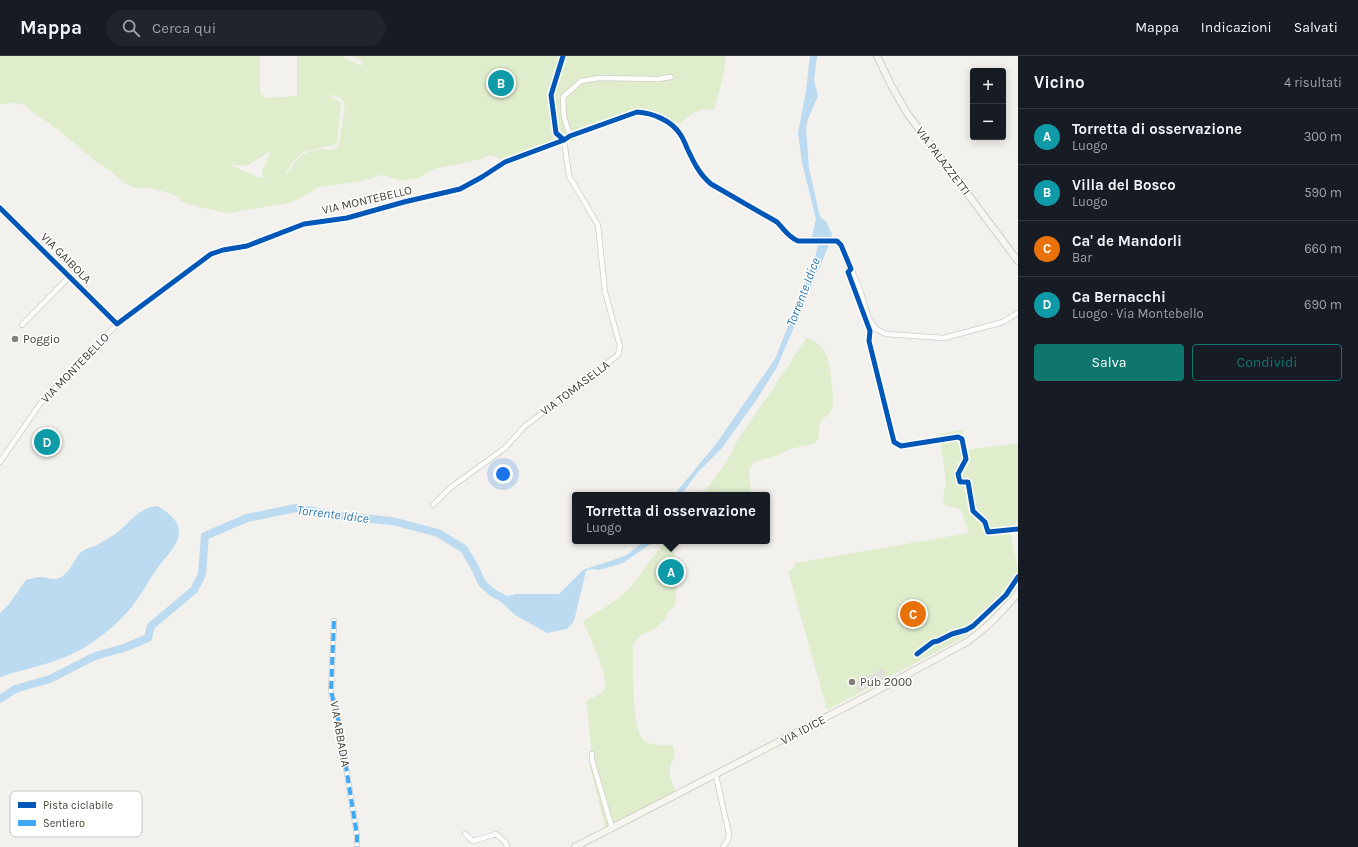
<!DOCTYPE html>
<html lang="it">
<head>
<meta charset="utf-8">
<style>
  body { margin:0; font-family:Karla,sans-serif; background:#20242c; color:#f1f3f6 }
  .controls { position:absolute; right:12px; top:12px; display:grid; overflow:hidden; border-radius:4px; box-shadow:0 2px 10px #0003 }
  .controls button { width:36px; height:36px; display:grid; place-items:center; padding:0; border:0; border-bottom:1px solid #363941; background:#171b24; color:#f1f3f6; font:20px sans-serif }
  .you { position:absolute; left:503px; top:418px; width:14px; height:14px; margin:-10px; border:3px solid #fff; border-radius:50%; background:#1a73e8; box-shadow:0 0 0 6px #1a73e833 }
  .badge { display:grid; place-items:center; width:26px; height:26px; border-radius:50%; background:#0f766e; color:#fff; font-size:13px; font-weight:700 }
  .pin { position:absolute; translate:-50% -50%; border:2px solid #fff; box-shadow:0 1px 4px #0006 }
  .popup { position:absolute; left:572px; top:436px; width:198px; height:52px; box-sizing:border-box; display:grid; place-content:center; border-radius:4px; background:#171b24; filter:drop-shadow(0 1px 3px #0005); font-size:13px; white-space:nowrap; color:#9ea1a6 }
  .popup b { font-size:15px; color:#f1f3f6 }
  .popup::after { content:''; position:absolute; left:50%; top:100%; margin-left:-8px; border:8px solid transparent; border-top-color:#171b24 }
  .list { margin:0; padding:0; list-style:none }
  h2 { display:flex; justify-content:space-between; align-items:center; height:52px; margin:0; padding:0 16px; font-size:17px }
  h2 small { font-size:13px; font-weight:400; color:#9ea1a6 }
  .list li { display:grid; grid-template-columns:26px 1fr auto; gap:12px; align-items:center; box-sizing:border-box; height:56px; padding:0 16px; border-top:1px solid #363941 }
  .list b { display:block; font-size:15px; white-space:nowrap }
  .list p { margin:0; font-size:13px; white-space:nowrap; color:#9ea1a6 }
  .list em { font-size:13px; font-style:normal; color:#9ea1a6 }
  .actions { display:flex; gap:8px; padding:12px 16px }
  .actions a { flex:1; padding:9px 0; border:1px solid #0f766e; border-radius:4px; text-align:center; font-size:14px; color:#0f766e }
  .actions .main { background:#0f766e; color:#fff }
  .icon { flex:none; width:22px; height:22px; fill:none; stroke:currentColor; stroke-width:2; stroke-linecap:round; stroke-linejoin:round }
  .map { position:relative; flex:none; width:1018px; height:791px; overflow:hidden }
  header { display:flex; align-items:center; gap:24px; box-sizing:border-box; height:56px; padding:0 20px; background:#171b24; border-bottom:1px solid #363941 }
  header strong { font-size:19px }
  nav { display:flex; gap:22px; margin-inline-start:auto; font-size:14px }
  .search { width:280px; height:36px; background:#20242c; display:flex; align-items:center; gap:10px; box-sizing:border-box; padding:0 14px; border-radius:22px; color:#9ea1a6; font-size:15px }
  main { display:flex }
  aside { flex:1; background:#171b24 }
  .map>svg:first-child { display:block }
</style>
</head>
<body>
<header>
<strong>Mappa</strong>
<div class="search"><svg class="icon" aria-label="search" viewBox="0 0 24 24"><circle cx="10" cy="10" r="6"/><path d="M15 15l6 6"/></svg>Cerca qui</div>
<nav><a>Mappa</a><a>Indicazioni</a><a>Salvati</a></nav>
</header>
<main>
<div class="map">
<svg width="1018" height="791" viewBox="0 0 1018 791">
  <rect width="100%" height="100%" fill="#f2f1ed"/>
  <path fill="#dfedcd" fill-rule="evenodd" d="M 0,0 L 258,0 L 260,1 L 260,37 L 266,42 L 297,40 L 297,0 L 342,0 L 361,10 L 363,5 L 350,0 L 726,0 L 724,17 L 714,55 C 700,50 690,58 680,68 L 679,66 L 676,68 L 644,59 L 618,65 L 580,80 L 573,85 L 557,86 L 509,107 L 491,99 L 477,104 L 434,113 L 419,122 L 403,125 L 382,119 L 363,125 L 319,131 L 299,143 L 288,147 L 228,157 L 199,151 L 183,146 L 175,139 L 165,136 L 150,132 L 135,132 L 124,127 L 112,116 L 95,105 L 61,76 L 49,67 L 34,58 L 25,49 L 16,47 L 0,48 ZM 327,38 L 341,42 L 345,48 L 339,89 L 334,94 C 323,93 306,93 298,103 C 293,108 290,115 284,119 L 291,108 L 303,96 L 337,88 L 341,47 ZM 271,95 L 262,115 L 263,123 L 227,108 L 241,110 L 248,109 Z
    M 807,281 C 813,284 820,288 824,294 C 830,302 836,347 831,355 C 830,358 826,360 824,362 C 818,368 819,374 819,382 L 813,388 L 790,393 L 779,399 L 754,406 L 749,415 L 751,435 L 749,439 L 699,439 L 709,430 L 717,419 L 731,398 L 737,385 L 758,354 L 774,331 Z
    M 962,374 L 966,394 L 1018,387 L 1018,466 L 1016,466 L 1017,473 L 1010,474 L 1018,515 L 1018,530 L 985,565 L 966,580 L 827,654 L 788,515 L 794,512 L 795,507 L 969,477 L 961,454 L 945,449 L 943,442 L 946,424 L 939,378 Z
    M 662,489 L 669,489 C 677,501 681,510 678,524 C 677,533 674,540 676,549 L 668,556 L 665,563 L 655,573 L 641,579 L 633,588 C 633,608 631,669 643,684 C 648,690 665,688 673,690 L 675,700 L 670,710 L 670,720 L 676,738 L 606,775 L 589,707 L 592,700 L 587,650 L 585,645 C 592,642 602,639 605,632 C 609,620 588,578 583,565 L 616,544 L 630,532 Z"/>
  <path fill="#e1e0dc" d="M 883,612 L 887,621 L 858,636 L 856,627 Z"/>
  <path fill="#bcdbf0" d="M 810,0 L 817,0 L 814,24 L 818,40 L 808,63 L 806,71 L 809,112 L 819,157 L 822,163 L 826,165 L 832,178 L 829,189 L 777,311 L 757,343 L 722,392 L 697,417 L 681,439 L 674,439 L 716,388 L 775,303 L 815,202 L 818,188 L 812,181 L 816,163 L 802,106 L 798,77 L 806,35 Z
    M 157,450 C 166,455 180,464 179,477 C 178,490 167,499 159,510 C 150,522 143,536 134,548 C 122,563 107,577 91,587 C 65,606 30,611 0,621 L 0,557 L 9,548 L 26,524 C 31,523 36,521 41,521 C 47,521 53,525 59,522 C 69,518 73,506 79,498 C 84,493 89,492 95,490 C 102,486 113,480 119,475 C 130,465 141,451 157,450 Z
    M 645,485 L 655,485 L 623,507 L 599,514 L 592,513 L 586,515 L 574,565 L 567,573 L 547,577 L 515,559 L 498,543 L 516,538 L 559,538 L 583,514 L 625,500 Z"/>
  <g fill="none" stroke-linecap="round" stroke-linejoin="round">
    <path stroke="#bcdbf0" stroke-width="8" d="M 0,643 L 15,633 L 50,623 L 95,600 L 124,592 L 148,582 L 151,570 L 194,534 L 202,518 L 205,480 L 247,462 L 296,452 L 339,460 L 392,465 L 438,477 L 464,493 L 473,508 L 482,527 L 493,537 L 510,546"/>
    <defs>
      <path id="street" d="M 563,0 L 551,39 L 556,77 L 564,84
        M 570,80 L 564,61 L 563,41 L 581,25 L 599,22 L 658,23 L 671,21
        M 0,152 L 117,268
        M 851,213 L 859,231 L 869,263 L 876,273 L 886,278 L 944,282 L 1003,266 L 1018,257
        M 22,269 L 70,220
        M 0,406 L 40,348 L 117,268 L 211,198 L 223,194 L 247,190 L 304,168 L 347,162 L 404,146 L 460,133 L 482,121 L 505,106 L 564,84 L 570,80 L 637,56 C 652,57 671,64 680,78 C 683,82 685,87 687,92 C 693,105 699,118 711,128 L 777,166 L 787,178 L 798,185
        M 433,449 L 450,432 L 505,392 L 525,370 L 618,299 L 620,290 L 605,236 L 598,169 L 569,120 L 564,84
        M 334,565 L 331,635 L 339,668 L 357,779 L 357,791
        M 592,698 L 592,704 L 612,772
        M 716,720 L 729,778 L 728,784 L 723,791
        M 465,778 L 473,785 L 496,778 L 506,787 L 507,791"/>
      <path id="secondary" d="M 877,0 L 892,31 L 907,57 L 1018,205
        M 575,791 L 867,640 L 967,586 C 987,572 1003,555 1018,537"/>
    </defs>
    <use href="#street" stroke="#cfcdc9" stroke-width="6"/>
    <use href="#secondary" stroke="#d2cec4" stroke-width="8"/>
    <use href="#street" stroke="#fdfdfc" stroke-width="4.5"/>
    <use href="#secondary" stroke="#f7f5f0" stroke-width="6"/>
    <path stroke="#3fa9f5" stroke-width="4" stroke-dasharray="8 4" stroke-linecap="butt" d="M 334,565 L 331,635 L 339,668 L 357,779 L 357,791"/>
    <defs>
      <path id="cycleway" d="M 563,0 L 551,39 L 556,77 L 564,84
        M 0,152 L 117,268 L 211,198 L 223,194 L 247,190 L 304,168 L 347,162 L 404,146 L 460,133 L 482,121 L 505,106 L 564,84 L 570,80 L 637,56 C 652,57 671,64 680,78 C 683,82 685,87 687,92 C 693,105 699,118 711,128 L 777,166 C 784,173 787,180 798,185 L 837,185 L 841,189 L 851,213 L 848,216 L 870,275 L 869,285 L 894,386 L 901,390 L 958,381 L 962,383 L 966,403 L 958,418 L 960,426 L 968,426 L 973,455 L 985,466 L 988,476 L 1018,473
        M 917,598 L 933,586 L 938,585 L 952,578 L 966,574 L 973,570 L 1006,539 L 1018,521"/>
    </defs>
    <use href="#cycleway" stroke="#fff" stroke-width="8"/>
    <use href="#cycleway" stroke="#0057b8" stroke-width="5"/>
  </g>
  <g fill="#847f77" stroke="#fff" stroke-width="1.5">
    <circle cx="15" cy="283" r="4"/>
    <circle cx="852" cy="626" r="4"/>
  </g>
  <g text-anchor="middle" dominant-baseline="central" stroke-width="3" stroke-linejoin="round" paint-order="stroke">
    <g font-size="12" fill="#494237" stroke="#fff">
      <text transform="translate(943 105) rotate(53)">VIA PALAZZETTI</text>
      <text transform="translate(367 144) rotate(-13)">VIA MONTEBELLO</text>
      <text transform="translate(66 202) rotate(45)">VIA GAIBOLA</text>
      <text transform="translate(75 312) rotate(-46)">VIA MONTEBELLO</text>
      <text transform="translate(575 332) rotate(-37)">VIA TOMASELLA</text>
      <text transform="translate(803 674) rotate(-28)">VIA IDICE</text>
      <text transform="translate(340 678) rotate(80)">VIA ABBADIA</text>
    </g>
    <g font-size="12" fill="#494237" stroke="#fff" text-anchor="start">
      <text x="23" y="283">Poggio</text>
      <text x="860" y="626">Pub 2000</text>
    </g>
    <g font-size="13" font-style="italic" fill="#2c78b0" stroke="#fff">
      <text transform="translate(803 236) rotate(-69)">Torrente Idice</text>
      <text transform="translate(333 458) rotate(7)">Torrente Idice</text>
    </g>
  </g>
  <rect x="10" y="735" width="132" height="46" rx="6" fill="#fff" stroke="#c8c6c3" stroke-width="1"/>
  <rect x="18" y="746" width="18" height="6" fill="#0057b8"/>
  <rect x="18" y="764" width="18" height="6" fill="#3fa9f5"/>
  <g font-size="11" fill="#494237">
    <text x="43" y="753">Pista ciclabile</text>
    <text x="43" y="771">Sentiero</text>
  </g>
</svg>
<div class="controls">
<button>+</button>
<button>−</button>
</div>
<div class="you"></div>
<div class="pin badge" style="left:671px;top:516px;background:#0f9aa8">A</div>
<div class="popup"><b>Torretta di osservazione</b>Luogo</div>
<div class="pin badge" style="left:501px;top:27px;background:#0f9aa8">B</div>
<div class="pin badge" style="left:913px;top:558px;background:#e8710a">C</div>
<div class="pin badge" style="left:47px;top:386px;background:#0f9aa8">D</div>
</div>
<aside>
<h2>Vicino<small>4 risultati</small></h2>
<ul class="list">
<li><span class="badge" style="background:#0f9aa8">A</span><div><b>Torretta di osservazione</b><p>Luogo</p></div><em>300 m</em></li>
<li><span class="badge" style="background:#0f9aa8">B</span><div><b>Villa del Bosco</b><p>Luogo</p></div><em>590 m</em></li>
<li><span class="badge" style="background:#e8710a">C</span><div><b>Ca' de Mandorli</b><p>Bar</p></div><em>660 m</em></li>
<li><span class="badge" style="background:#0f9aa8">D</span><div><b>Ca Bernacchi</b><p>Luogo · Via Montebello</p></div><em>690 m</em></li>
</ul>
<div class="actions"><a class="main">Salva</a><a>Condividi</a></div>
</aside>
</main>
</body>
</html>
